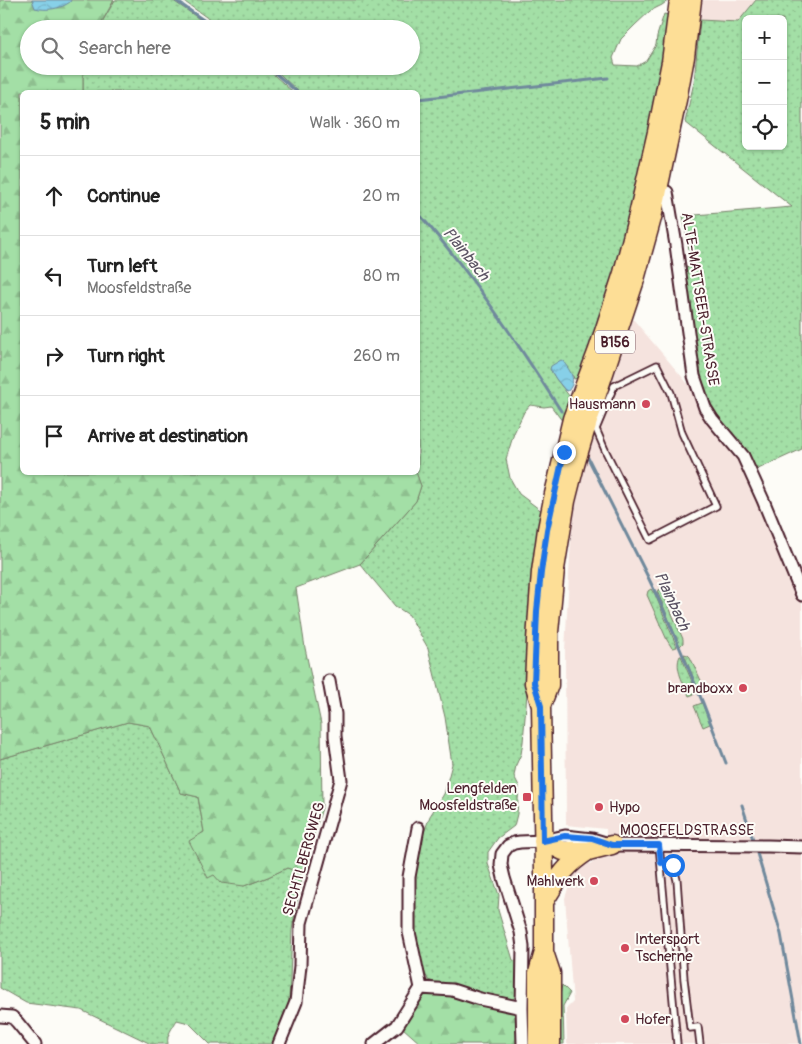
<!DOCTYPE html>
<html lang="en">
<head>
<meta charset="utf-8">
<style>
  body { margin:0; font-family:Pangolin,sans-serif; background:#f6f6f6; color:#222 }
  .controls { position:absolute; right:15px; top:15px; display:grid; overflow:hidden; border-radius:8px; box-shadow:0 1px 4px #0004 }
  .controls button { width:45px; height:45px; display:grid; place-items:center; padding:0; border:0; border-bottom:1px solid #e0e0e0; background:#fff; color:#222; font:25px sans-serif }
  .stop { position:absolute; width:15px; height:15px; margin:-11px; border:4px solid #1a73e8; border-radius:50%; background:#fff }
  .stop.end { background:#1a73e8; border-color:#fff; box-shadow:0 1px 5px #0008 }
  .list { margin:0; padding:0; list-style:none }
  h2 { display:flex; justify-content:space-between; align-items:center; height:65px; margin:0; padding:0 20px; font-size:21px }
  h2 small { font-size:16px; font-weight:400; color:#767676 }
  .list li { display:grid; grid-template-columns:32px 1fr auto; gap:15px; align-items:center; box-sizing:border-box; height:80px; padding:0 20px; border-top:1px solid #e0e0e0 }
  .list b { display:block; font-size:19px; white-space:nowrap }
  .list p { margin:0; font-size:16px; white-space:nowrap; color:#767676 }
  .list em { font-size:16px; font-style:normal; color:#767676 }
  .icon { flex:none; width:28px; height:28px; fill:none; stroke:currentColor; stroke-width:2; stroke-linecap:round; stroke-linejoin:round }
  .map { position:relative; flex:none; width:802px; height:1044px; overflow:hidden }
  .search { position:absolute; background:#fff; box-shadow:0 1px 4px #0004; left:20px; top:20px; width:400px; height:55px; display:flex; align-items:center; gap:12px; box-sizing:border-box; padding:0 18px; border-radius:28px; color:#767676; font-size:19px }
  .panel { position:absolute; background:#fff; box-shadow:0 1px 4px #0004; left:20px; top:90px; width:400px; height:385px; border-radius:8px }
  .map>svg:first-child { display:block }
</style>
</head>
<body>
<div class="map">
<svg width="802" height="1044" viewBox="0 0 802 1044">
  <defs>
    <pattern id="grass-dots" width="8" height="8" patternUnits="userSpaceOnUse" patternTransform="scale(1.25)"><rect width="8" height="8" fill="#a3dfa6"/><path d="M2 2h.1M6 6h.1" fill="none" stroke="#8ebf8f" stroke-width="1.8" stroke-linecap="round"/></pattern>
    <pattern id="forest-firs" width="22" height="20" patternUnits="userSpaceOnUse" patternTransform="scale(1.25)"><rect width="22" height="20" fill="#a3dfa6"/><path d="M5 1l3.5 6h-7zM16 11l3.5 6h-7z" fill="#8ebf8f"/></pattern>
    <pattern id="water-waves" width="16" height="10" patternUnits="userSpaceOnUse" patternTransform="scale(1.25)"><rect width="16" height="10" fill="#87d0e8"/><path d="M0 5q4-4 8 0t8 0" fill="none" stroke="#76b2c7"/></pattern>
  </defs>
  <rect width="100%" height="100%" fill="#fdfcf7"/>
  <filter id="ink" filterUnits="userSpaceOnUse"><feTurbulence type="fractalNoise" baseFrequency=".02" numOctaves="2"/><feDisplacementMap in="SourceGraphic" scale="10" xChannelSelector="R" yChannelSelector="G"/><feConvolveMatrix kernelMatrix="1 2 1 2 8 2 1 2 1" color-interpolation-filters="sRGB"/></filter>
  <g filter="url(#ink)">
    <path fill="#f5e3de" d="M 702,0 L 756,0 L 738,22 L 700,20 Z
      M 633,319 L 688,384 L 702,383 L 710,402 L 721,420 L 738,440 L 746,452 L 756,470 L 802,581 L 802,1044 L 567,1044 L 566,1009 L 573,1002 L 565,898 L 571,879 L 579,868 L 587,862 L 591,864 L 597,857 L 606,856 L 606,829 L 566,825 L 565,650 L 572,520 L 581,467 L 594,427 L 602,410 Z"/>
    <path fill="url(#grass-dots)" stroke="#767f68" fill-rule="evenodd" d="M 115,0 L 172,0 L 214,29 L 98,29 Z
      M 182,0 L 669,0 L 662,5 L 650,11 L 635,25 L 621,39 L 613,58 L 615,65 L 637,66 L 646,61 L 656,45 L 657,36 L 664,14 L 669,15 L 669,28 L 631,220 L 581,377 L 574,379 L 573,376 L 550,369 L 556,379 L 570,397 L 570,404 L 563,422 L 551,406 L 544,407 L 530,405 L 524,412 L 514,433 L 506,459 L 510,478 L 519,494 L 543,512 L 528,649 L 527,693 L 523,742 L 521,754 L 516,765 L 514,776 L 519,786 L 517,814 L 514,826 L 498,838 L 488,852 L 488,864 L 499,895 L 498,910 L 513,960 L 518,962 L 518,993 L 513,999 L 508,1001 L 454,985 L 439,984 L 428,980 L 419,959 L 413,936 L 411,892 L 416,854 L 430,816 L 444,794 L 452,764 L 445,717 L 428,648 L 409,615 L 395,606 L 360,564 L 416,501 L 421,486 L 416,473 L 418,472 L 418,92 L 299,92 L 271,66 L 411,66 L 411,29 L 223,29 Z
      M 756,0 L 802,0 L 802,449 L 756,470 L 738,440 L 721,420 L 710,402 L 702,383 L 684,268 L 692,266 L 683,216 L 792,207 L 685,122 L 694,82 L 700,20 L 738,22 ZM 746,19 L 783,19 L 783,146 L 746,146 Z
      M 83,66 L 264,66 L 293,92 L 83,92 Z
      M 651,589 L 653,592 L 654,592 L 677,647 L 672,648 L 667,640 L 647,595 L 648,591 Z
      M 661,589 L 683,639 L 683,643 L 680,646 L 657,591 Z
      M 684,654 L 688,655 L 690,657 L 705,689 L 699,692 Z
      M 680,656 L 681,656 L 697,693 L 689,696 C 684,684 674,668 680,656 Z
      M 702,703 L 710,724 L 703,727 L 694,706 Z
      M 128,722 L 150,726 L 181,793 L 198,797 L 204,832 L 215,875 L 244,886 L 268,877 L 287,868 L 302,873 L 292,930 L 289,1002 L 273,1044 L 210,1044 L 189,1023 L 177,1020 C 173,1027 166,1035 168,1044 L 151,1044 L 81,1010 L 26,1003 L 0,988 L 0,759 Z"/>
    <path fill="url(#forest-firs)" stroke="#767f68" d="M 0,0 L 114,0 L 98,29 L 29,29 L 29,66 L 83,66 L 83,92 L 22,92 L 22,472 L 416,472 L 421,486 L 416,501 L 360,564 L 296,588 L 305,648 L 321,724 L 322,808 L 302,873 L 287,868 L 268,877 L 244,886 L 221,883 L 214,875 L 208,878 L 189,841 L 204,832 L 198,797 L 181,793 L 150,726 L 128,722 L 0,759 Z
      M 428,980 L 439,984 L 454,985 L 495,997 L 521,1015 L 521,1044 L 421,1044 L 403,1028 L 407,1014 L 423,992 Z
      M 562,985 L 570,993 L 563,1006 L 564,1044 L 560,1044 L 559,1001 Z"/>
    <path fill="url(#water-waves)" stroke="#6f899c" d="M 32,0 L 71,0 L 70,2 C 61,9 46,11 35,8 Z
      M 561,360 L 563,361 C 570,371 578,380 568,391 L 565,390 L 556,379 L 550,369 L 551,366 Z"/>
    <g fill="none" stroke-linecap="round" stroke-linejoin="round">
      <path stroke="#6f899c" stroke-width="3" d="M 175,0 L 216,29
        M 267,66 L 297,92
        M 418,99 L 608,78
        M 418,213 C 472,274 517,342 561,411
        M 586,454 L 648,577 L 665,613 L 703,703 L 726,763
        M 742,805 L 751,833 L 781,934 L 801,1044"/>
      <defs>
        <path id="lane" d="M 657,365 L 671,393 L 682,433 L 716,506 L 650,540 L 605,450 L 596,429 L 614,386 Z
          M 659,845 L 677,1044
          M 661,863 L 669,862 L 673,865 L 677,880 L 684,979 L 690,1028 L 698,1027 L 700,1044"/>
        <path id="street" d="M 667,192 L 676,245 L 694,376 L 705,408 L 712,419 L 743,456 L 763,500 L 802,595
          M 418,828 L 409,877 L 409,932 L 421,988
          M 0,1016 L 12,1017 L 17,1022 L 35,1044
          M 279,1044 L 296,1002 L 300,966 L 301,923 L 341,780 L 335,736 L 335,714 L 329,681
          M 374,1044 L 397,1026 L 421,988 L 452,990 L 480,999 L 522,1008
          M 523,1044 L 522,1008 L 523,947 L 521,932 L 504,878 L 501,865 L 502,854 L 508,846 L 514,843 L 520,842 L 543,841 L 565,836 L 592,839 L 612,845 L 768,846 L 802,847"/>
        <path id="primary" d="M 541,706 L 549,685 L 549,632 L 555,569 L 566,501 L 575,465 L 588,421 L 634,283 L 652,218 L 677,100 L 685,57 L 692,0
          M 543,841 L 563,851 L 588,851 L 612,845
          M 544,902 C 558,879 564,866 588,851
          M 544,952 L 551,973 L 551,1044
          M 538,1044 L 538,973 L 544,952 L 544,871 L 541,706 L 534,683 L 536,640 L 541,572 L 547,529 L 554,494 L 572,419 L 598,350 L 623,273 L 638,215 L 657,132 L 671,62 L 679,0"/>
      </defs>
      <use href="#lane" stroke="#4a1f2b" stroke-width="9"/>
      <use href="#street" stroke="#4a1f2b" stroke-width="15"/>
      <use href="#primary" stroke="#4a1f2b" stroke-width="21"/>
      <use href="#lane" stroke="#fdfcf7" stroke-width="5.5"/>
      <use href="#street" stroke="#fdfcf7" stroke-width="11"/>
      <use href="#primary" stroke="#fdde96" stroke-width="18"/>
    </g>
  </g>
  <g fill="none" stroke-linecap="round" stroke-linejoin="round" filter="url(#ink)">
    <path stroke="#1a73e8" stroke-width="6" d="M 564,452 L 547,530 L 541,572 L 537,611 L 534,683 L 541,706 L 543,841 L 565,836 L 592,838 L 612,845 L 659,845 L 661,863 L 670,862 L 673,865"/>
  </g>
  <g fill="#d1495b" stroke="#fdfcf7" stroke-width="2">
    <circle cx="646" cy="404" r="5"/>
    <circle cx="743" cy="688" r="5"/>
    <rect x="522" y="792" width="10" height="10" rx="2.5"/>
    <circle cx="599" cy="807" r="5"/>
    <circle cx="594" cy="881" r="5"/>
    <circle cx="625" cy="948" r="5"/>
    <circle cx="625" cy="1019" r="5"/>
  </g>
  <g text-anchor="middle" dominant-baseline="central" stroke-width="4" stroke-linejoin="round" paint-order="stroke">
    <rect fill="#fdfcf7" stroke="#806168" stroke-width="1" x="595" y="330.5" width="40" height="23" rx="4"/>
    <g font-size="14" font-weight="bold" fill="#4a1f2b">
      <text x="615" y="342">B156</text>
    </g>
    <g font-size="15" fill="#4a1f2b" stroke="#fdfcf7">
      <text transform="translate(700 299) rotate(81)">ALTE-MATTSEER-STRASSE</text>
      <text x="687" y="830">MOOSFELDSTRASSE</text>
      <text transform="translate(304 859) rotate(-74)">SECHTLBERGWEG</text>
    </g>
    <g font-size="15" fill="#4a1f2b" stroke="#fdfcf7" text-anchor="end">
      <text x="636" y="404">Hausmann</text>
      <text x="733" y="688">brandboxx</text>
      <text x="517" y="788">Lengfelden<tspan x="517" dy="17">Moosfeldstraße</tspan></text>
      <text x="609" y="807" text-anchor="start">Hypo</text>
      <text x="584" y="881">Mahlwerk</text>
      <text x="635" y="939" text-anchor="start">Intersport<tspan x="635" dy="17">Tscherne</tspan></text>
      <text x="635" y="1019" text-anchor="start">Hofer</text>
    </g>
    <g font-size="16" font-style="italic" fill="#5c5464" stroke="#fdfcf7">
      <text transform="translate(466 254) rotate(51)">Plainbach</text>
      <text transform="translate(672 601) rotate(65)">Plainbach</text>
    </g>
  </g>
</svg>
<div class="controls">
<button>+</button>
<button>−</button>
<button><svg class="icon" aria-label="locate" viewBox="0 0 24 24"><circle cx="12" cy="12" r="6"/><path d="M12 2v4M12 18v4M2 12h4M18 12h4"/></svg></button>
</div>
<div class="stop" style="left:673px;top:865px"></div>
<div class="stop end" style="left:564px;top:452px"></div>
<div class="search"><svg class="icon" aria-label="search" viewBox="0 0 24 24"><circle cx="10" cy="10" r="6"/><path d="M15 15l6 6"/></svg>Search here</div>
<section class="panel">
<h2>5 min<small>Walk · 360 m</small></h2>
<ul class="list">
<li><svg class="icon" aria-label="ahead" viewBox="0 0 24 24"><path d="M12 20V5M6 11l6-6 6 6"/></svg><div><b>Continue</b></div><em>20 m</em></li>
<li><svg class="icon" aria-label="left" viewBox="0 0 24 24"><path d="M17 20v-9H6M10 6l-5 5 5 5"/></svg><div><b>Turn left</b><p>Moosfeldstraße</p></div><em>80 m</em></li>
<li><svg class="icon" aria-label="right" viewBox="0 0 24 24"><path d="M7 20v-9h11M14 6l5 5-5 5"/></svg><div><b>Turn right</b></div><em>260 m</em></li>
<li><svg class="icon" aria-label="arrive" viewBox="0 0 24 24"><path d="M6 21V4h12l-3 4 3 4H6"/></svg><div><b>Arrive at destination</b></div></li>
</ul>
</section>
</div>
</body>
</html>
